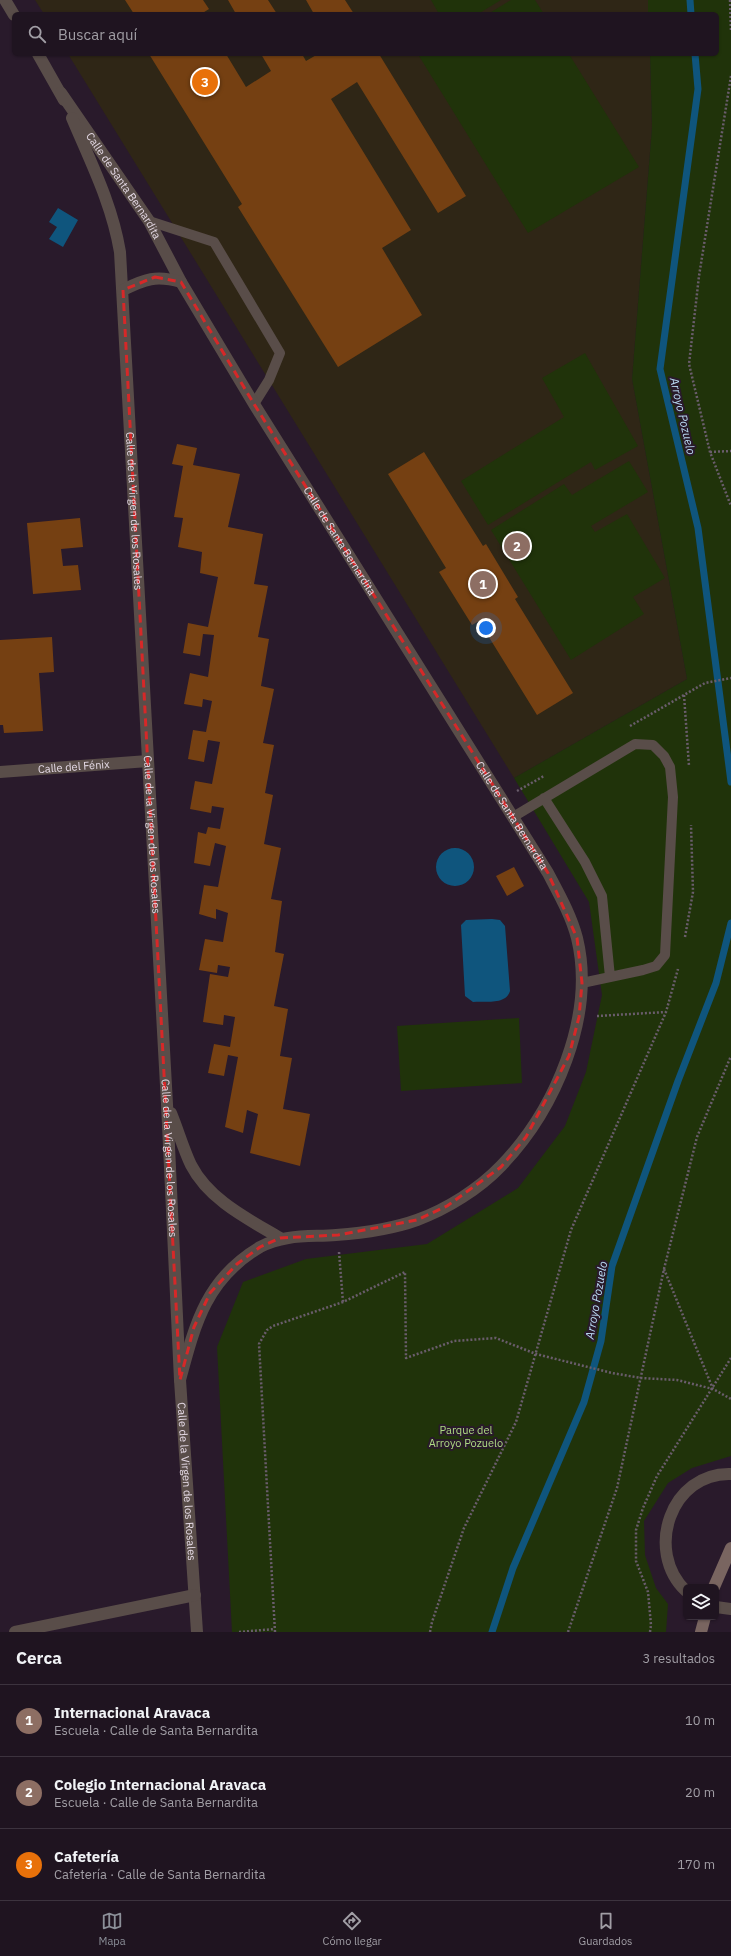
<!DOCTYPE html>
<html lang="es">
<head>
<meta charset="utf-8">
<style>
  body { margin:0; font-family:"IBM Plex Sans",sans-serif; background:#2c212d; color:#f1f3f6 }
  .controls { position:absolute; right:12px; bottom:12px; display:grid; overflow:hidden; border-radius:6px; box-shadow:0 1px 3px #0004 }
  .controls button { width:36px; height:36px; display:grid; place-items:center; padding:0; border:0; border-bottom:1px solid #3c333e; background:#1f1420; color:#f1f3f6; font:20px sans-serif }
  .you { position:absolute; left:486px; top:628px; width:14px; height:14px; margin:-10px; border:3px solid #fff; border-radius:50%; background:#1a73e8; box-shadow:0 0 0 6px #1a73e833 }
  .badge { display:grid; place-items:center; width:26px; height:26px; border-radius:50%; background:#8c9099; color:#fff; font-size:13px; font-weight:700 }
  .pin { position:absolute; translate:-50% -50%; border:2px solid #fff; box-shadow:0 1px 4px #0006 }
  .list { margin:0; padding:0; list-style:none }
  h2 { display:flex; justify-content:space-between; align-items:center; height:52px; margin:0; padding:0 16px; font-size:17px }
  h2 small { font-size:13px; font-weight:400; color:#a19ea5 }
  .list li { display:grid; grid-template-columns:26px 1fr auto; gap:12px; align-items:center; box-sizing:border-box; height:72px; padding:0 16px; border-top:1px solid #3c333e }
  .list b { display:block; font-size:15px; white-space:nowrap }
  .list p { margin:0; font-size:13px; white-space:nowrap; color:#a19ea5 }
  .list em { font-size:13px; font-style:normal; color:#a19ea5 }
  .icon { flex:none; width:22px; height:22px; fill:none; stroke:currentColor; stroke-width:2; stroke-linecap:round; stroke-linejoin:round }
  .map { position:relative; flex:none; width:731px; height:1632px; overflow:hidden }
  .search { position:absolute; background:#1f1420; box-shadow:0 1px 3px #0004; left:12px; right:12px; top:12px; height:44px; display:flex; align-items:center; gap:10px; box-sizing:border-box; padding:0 14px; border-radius:6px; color:#a19ea5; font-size:15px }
  .sheet { height:268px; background:#1f1420 }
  nav { display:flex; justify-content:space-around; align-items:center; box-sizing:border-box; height:56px; border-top:1px solid #3c333e; background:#1f1420; font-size:11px; color:#a19ea5 }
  nav a { display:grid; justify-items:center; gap:2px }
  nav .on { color:#8c9099 }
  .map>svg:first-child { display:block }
</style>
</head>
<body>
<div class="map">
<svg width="731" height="1632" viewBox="0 0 731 1632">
  <rect width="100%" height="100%" fill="#291a2b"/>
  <path fill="#2f2616" d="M 35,0 L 648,0 L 648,14 L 44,14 Z
    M 68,54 L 650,54 L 652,127 L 632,379 L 687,679 L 514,778 Z"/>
  <path fill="#20330a" d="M 431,0 L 501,0 L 478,14 L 439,14 Z
    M 511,0 L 535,0 L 544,14 L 488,14 Z
    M 648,0 L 731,0 L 731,1456 L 692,1468 L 668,1483 L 644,1521 L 645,1555 L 656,1588 L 668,1604 L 666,1632 L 232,1632 L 217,1347 L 243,1282 L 306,1259 L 427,1244 L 518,1188 L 565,1126 L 586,1072 L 602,995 L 589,902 L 514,778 L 687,679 L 632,379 L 652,127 L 650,54 L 717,54 L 717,14 L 648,14 Z
    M 422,54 L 569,54 L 639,167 L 528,233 L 419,56 Z
    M 585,353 L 638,446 L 595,470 L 591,462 L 488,525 L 461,481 L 564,417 L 542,378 Z
    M 629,461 L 648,492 L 591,526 L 595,532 L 627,514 L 665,578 L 633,597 L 644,614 L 571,660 L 491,530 L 564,484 L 572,495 Z
    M 519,1018 L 522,1083 L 401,1091 L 397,1026 Z"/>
  <path fill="#0f557d" d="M 58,208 L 78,220 L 63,247 L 49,239 L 57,227 L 49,222 Z
    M436 867a19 19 0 1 1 38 0a19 19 0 1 1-38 0Z
    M 492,919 L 500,920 L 505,926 L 510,991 C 506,1005 486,1001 473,1002 L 465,996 L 461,925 L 466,920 Z"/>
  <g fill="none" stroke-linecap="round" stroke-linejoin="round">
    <path stroke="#0f557d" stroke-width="7" d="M 690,0 L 691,14
      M 695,54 L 698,89 L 660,369 L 698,528 L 731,782
      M 492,1632 L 513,1568 L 584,1402 L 601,1341 L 612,1266 L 678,1081 L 716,983 L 731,923"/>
  </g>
  <path fill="#754012" d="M 125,0 L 203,0 L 209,9 L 201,14 L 134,14 Z
    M 228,0 L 268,0 L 277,14 L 236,14 Z
    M 306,0 L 345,0 L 354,14 L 314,14 Z
    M 149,54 L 226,54 L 246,87 L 271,71 L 261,54 L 302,54 L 306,61 L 318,54 L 379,54 L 466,196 L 438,213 L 357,82 L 331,99 L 411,230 L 382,248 L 422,315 L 338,367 L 238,207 L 242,204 Z
    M 177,444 L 197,448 L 193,465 L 240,474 L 228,527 L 263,534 L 254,584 L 268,586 L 258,637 L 269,639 L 261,686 L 274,689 L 263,743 L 274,745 L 265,793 L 273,795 L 264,844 L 281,848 L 271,899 L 282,901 L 275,952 L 284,954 L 274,1006 L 288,1009 L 280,1056 L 292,1058 L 283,1109 L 310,1114 L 300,1166 L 250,1153 L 258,1114 L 247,1110 L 243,1133 L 225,1127 L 238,1057 L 228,1055 L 224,1076 L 208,1073 L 214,1044 L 230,1047 L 235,1017 L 224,1015 L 223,1025 L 203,1022 L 210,974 L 228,977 L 230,967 L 218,965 L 217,973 L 199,970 L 205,939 L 223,942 L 228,913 L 216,909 L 216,919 L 199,914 L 204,885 L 218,887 L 226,846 L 215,843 L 210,866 L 194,863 L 198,832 L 206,834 L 208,827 L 220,829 L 224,808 L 212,806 L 211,813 L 190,809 L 195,781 L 212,784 L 220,742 L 208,740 L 204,762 L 188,759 L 193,730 L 206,732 L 212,701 L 203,699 L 202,707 L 184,704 L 190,673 L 208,677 L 214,635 L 203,634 L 200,656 L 183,653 L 188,623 L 208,627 L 218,577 L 200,573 L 202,552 L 178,547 L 183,518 L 174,517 L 183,466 L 172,464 Z
    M 424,452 L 483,546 L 486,544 L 518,597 L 515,599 L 573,693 L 537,715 L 479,621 L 472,625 L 439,572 L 446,568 L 388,474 Z
    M 80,518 L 83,547 L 61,549 L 63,566 L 78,565 L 81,590 L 33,594 L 27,523 Z
    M 52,637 L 54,672 L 39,673 L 43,731 L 4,733 L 3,725 L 0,725 L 0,640 Z
    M 514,867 L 524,886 L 507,896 L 496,876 Z"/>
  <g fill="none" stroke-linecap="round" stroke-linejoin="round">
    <path stroke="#6a5d6c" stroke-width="2.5" stroke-dasharray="2 2" stroke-linecap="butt" d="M 730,0 L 731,32
      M 731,76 L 699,276 L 689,364 L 710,452 L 731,506
      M 710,452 L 731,451
      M 684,695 L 689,766
      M 630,726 L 705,683 L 731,678
      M 517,791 L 544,776
      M 685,937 L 693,892 L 691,825
      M 597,1016 L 666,1012
      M 339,1252 L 343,1302
      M 664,1269 L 713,1389 L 731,1399
      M 239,1632 L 275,1629
      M 275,1632 L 259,1344 L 267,1330 L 273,1326 L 343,1302 L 405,1272 L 406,1358 L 454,1341 L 496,1338 L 536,1354 L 612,1373 L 641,1378 L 677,1380 L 713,1389
      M 430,1632 L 432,1622 L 464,1528 L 516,1422 L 571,1230 L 666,1012 L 678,969
      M 568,1632 L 617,1488 L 664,1269 L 697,1137 L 731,1056
      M 650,1632 L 651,1625 L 648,1592 L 636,1561 L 636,1530 L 643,1508 L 657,1476 L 731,1358"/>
    <path stroke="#594d49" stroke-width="10" d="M 149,221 L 214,242 L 280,353 L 269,380 L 254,404
      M 544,798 L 585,862 L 602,896 L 610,977
      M 513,817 L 635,744 L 653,745 L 664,756 L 670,767 L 673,797 L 665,955 L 656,966 L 643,970 L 582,983"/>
    <g stroke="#594d49" stroke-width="12">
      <path d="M 5,0 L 14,15"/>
      <path d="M 38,54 L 64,100"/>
      <path id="s1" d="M 61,93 L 149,221 L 181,282 L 254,404 L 548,873 C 559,894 571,915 577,938 C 596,1016 555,1110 501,1166 C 479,1189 447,1209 417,1220 C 392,1229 363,1233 336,1235 C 310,1237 284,1234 260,1247 C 206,1279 195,1324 180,1380"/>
      <path id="s2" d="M 72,118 C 91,163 112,204 120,252 L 167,1104 L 180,1380 L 197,1632"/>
      <path d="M 123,290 C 145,279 156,275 181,282"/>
      <path id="s3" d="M 0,772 L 148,761"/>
      <path d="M 171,1113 C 178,1130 183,1148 191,1165 C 209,1200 248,1219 280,1238"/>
      <path d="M 686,1591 C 644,1551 671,1472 731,1474"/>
      <path d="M 716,1607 L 731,1609"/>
      <path d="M 15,1632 L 195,1595"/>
    </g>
    <path stroke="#796560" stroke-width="12" d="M 714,1587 L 731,1548
      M 701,1632 L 705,1617"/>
  </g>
  <path fill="none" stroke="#d62828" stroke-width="3" stroke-dasharray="8 5" stroke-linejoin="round" d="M 155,277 L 181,282 L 254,404 L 548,873 L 577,938 L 582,983 L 579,1017 L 569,1056 L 526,1137 L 501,1167 L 447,1206 L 417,1220 L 338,1235 L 280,1238 L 260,1247 L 237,1264 L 210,1293 L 194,1327 L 180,1380 L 123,290 Z"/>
  <g text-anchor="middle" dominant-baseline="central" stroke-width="4" stroke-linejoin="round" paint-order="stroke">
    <g font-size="11" fill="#e5dae6" stroke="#291a2b">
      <text stroke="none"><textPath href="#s1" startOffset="112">Calle de Santa Bernardita</textPath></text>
      <text stroke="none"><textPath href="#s2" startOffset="402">Calle de la Virgen de los Rosales</textPath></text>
      <text stroke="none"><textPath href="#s1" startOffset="528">Calle de Santa Bernardita</textPath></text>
      <text stroke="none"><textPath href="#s3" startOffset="74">Calle del Fénix</textPath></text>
      <text stroke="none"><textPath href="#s1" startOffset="852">Calle de Santa Bernardita</textPath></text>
      <text stroke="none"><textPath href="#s2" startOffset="726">Calle de la Virgen de los Rosales</textPath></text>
      <text stroke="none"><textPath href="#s2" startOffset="1050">Calle de la Virgen de los Rosales</textPath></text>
      <text stroke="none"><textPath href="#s2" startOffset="1374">Calle de la Virgen de los Rosales</textPath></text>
    </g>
    <g font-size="11" fill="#afdb84" stroke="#291a2b">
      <text x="466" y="1430">Parque del<tspan x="466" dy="13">Arroyo Pozuelo</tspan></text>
    </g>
    <g font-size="12" font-style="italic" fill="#badbf4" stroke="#291a2b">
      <text transform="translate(683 416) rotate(77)">Arroyo Pozuelo</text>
      <text transform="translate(596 1300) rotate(-80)">Arroyo Pozuelo</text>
    </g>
  </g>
</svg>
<div class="controls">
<button><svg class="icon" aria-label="layers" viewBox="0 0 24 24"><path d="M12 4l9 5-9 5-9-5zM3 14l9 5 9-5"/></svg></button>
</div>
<div class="you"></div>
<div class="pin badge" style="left:483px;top:584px;background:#8d6e63">1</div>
<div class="pin badge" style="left:517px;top:546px;background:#8d6e63">2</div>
<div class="pin badge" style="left:205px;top:82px;background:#e8710a">3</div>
<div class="search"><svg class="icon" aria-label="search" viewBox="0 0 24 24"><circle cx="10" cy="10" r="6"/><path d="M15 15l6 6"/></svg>Buscar aquí</div>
</div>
<section class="sheet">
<h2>Cerca<small>3 resultados</small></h2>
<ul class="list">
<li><span class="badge" style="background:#8d6e63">1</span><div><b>Internacional Aravaca</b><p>Escuela · Calle de Santa Bernardita</p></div><em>10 m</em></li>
<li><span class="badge" style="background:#8d6e63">2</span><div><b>Colegio Internacional Aravaca</b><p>Escuela · Calle de Santa Bernardita</p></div><em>20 m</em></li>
<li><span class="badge" style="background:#e8710a">3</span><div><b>Cafetería</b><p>Cafetería · Calle de Santa Bernardita</p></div><em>170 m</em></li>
</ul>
</section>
<nav>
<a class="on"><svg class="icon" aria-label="map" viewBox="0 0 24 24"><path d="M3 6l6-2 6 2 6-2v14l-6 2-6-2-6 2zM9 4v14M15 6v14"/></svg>Mapa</a>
<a><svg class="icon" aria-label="directions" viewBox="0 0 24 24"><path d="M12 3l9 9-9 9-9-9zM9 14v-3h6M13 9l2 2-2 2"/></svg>Cómo llegar</a>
<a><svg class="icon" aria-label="saved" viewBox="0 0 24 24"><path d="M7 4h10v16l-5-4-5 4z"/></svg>Guardados</a>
</nav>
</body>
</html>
